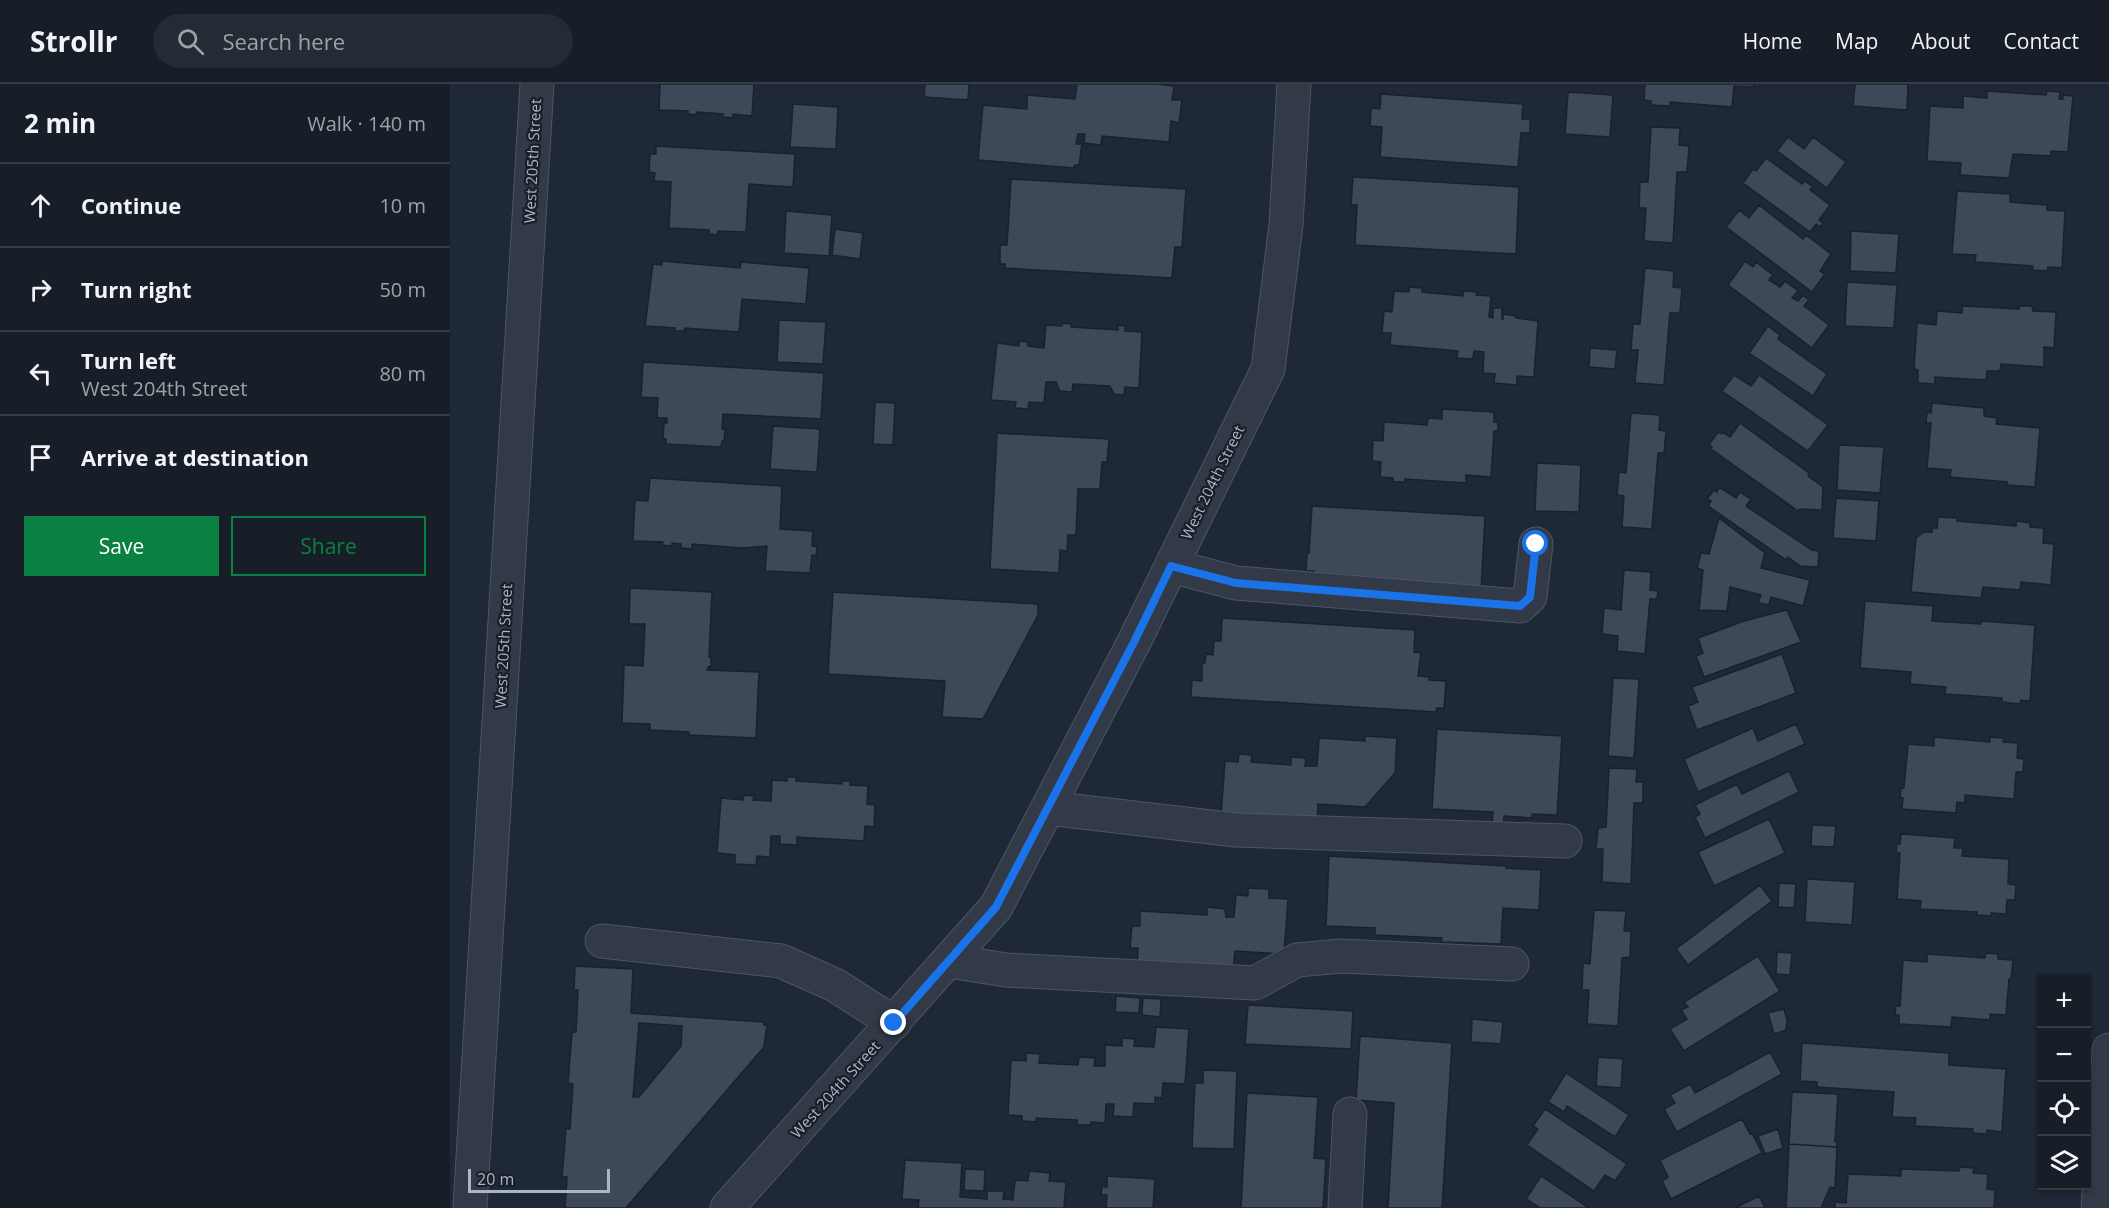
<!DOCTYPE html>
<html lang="en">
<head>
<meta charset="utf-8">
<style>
  body { margin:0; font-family:"Open Sans",sans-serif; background:#242b34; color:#f1f3f6 }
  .controls { position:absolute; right:18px; bottom:18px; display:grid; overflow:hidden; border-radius:0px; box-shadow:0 2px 4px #0004 }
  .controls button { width:54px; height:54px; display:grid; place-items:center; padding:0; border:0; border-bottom:2px solid #363c45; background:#171e28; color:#f1f3f6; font:30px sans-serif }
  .scale { position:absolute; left:18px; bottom:15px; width:142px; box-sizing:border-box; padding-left:6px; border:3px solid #acb5c4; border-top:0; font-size:16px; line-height:21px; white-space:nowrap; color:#acb5c4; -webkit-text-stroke:4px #181f2b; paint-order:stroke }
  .stop { position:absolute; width:18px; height:18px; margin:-14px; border:4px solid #1a73e8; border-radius:50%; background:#fff }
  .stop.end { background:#1a73e8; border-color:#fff; box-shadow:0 2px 6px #0008 }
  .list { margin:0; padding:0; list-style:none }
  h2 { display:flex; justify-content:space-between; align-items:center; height:78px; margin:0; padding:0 24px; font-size:26px }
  h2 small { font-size:20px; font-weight:400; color:#9ea2a8 }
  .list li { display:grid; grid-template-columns:39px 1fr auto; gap:18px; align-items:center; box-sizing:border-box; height:84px; padding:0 24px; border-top:2px solid #363c45 }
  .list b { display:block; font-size:22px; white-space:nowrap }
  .list p { margin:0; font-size:20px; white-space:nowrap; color:#9ea2a8 }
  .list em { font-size:20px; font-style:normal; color:#9ea2a8 }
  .actions { display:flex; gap:12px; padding:18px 24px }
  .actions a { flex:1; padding:14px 0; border:2px solid #0b8043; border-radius:0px; text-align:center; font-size:21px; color:#0b8043 }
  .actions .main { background:#0b8043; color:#fff }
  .icon { flex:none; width:33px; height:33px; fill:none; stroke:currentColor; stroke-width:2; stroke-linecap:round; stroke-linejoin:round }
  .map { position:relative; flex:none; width:1659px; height:1124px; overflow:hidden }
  header { display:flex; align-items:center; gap:36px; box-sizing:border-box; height:84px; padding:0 30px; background:#171e28; border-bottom:2px solid #363c45 }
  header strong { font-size:28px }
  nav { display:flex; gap:33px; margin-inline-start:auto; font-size:21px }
  .search { width:420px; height:54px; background:#242b34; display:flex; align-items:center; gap:15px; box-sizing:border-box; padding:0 21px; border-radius:33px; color:#9ea2a8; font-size:22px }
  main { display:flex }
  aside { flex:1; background:#171e28 }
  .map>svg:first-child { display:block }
</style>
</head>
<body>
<header>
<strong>Strollr</strong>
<div class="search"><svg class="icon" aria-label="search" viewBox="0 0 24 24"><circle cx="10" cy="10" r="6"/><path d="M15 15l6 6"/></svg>Search here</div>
<nav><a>Home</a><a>Map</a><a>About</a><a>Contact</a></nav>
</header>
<main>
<aside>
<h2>2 min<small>Walk · 140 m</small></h2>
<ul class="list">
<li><svg class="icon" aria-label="ahead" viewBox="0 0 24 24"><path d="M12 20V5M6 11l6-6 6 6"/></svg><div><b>Continue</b></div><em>10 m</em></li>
<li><svg class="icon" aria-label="right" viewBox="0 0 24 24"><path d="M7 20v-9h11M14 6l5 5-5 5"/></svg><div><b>Turn right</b></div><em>50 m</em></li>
<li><svg class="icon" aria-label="left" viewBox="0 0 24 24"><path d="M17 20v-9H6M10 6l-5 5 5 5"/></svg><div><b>Turn left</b><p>West 204th Street</p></div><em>80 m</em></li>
<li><svg class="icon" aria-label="arrive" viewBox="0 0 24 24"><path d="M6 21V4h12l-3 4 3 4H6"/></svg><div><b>Arrive at destination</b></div></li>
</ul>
<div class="actions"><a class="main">Save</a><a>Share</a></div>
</aside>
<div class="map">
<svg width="1659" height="1124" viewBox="0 0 1659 1124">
  <rect width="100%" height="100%" fill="#1f2836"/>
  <path fill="#3d4859" stroke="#1a212d" stroke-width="1.5" fill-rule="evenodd" d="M 210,0 L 304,0 L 302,32 L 283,30 L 283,34 L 273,33 L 273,30 L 247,28 L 246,31 L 238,30 L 238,27 L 209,26 Z
    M 475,0 L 519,0 L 518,16 L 474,13 Z
    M 627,0 L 706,0 L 724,2 L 722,16 L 732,16 L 729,39 L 721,37 L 719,58 L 652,52 L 651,61 L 634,59 L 635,50 L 628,50 L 626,60 L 632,60 L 629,81 L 625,81 L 624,84 L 528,76 L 533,21 L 577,25 L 577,11 L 625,15 Z
    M 1195,0 L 1304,0 L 1304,3 L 1284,2 L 1282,23 L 1220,18 L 1220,22 L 1201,21 L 1201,17 L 1194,16 Z
    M 1405,0 L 1458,0 L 1457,26 L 1403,22 Z
    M 1537,7 L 1596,11 L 1597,7 L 1610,8 L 1609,15 L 1613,15 L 1613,11 L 1623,12 L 1618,68 L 1601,67 L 1601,72 L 1563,70 L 1559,94 L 1510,91 L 1511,79 L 1477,77 L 1480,22 L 1513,24 L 1513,12 L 1537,14 Z
    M 1118,8 L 1163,11 L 1160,53 L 1115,50 Z
    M 931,10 L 1073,20 L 1072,35 L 1080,35 L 1080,49 L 1071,49 L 1068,83 L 930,73 L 932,43 L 920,42 L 921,24 L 930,25 Z
    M 343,20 L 388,23 L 386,65 L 340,63 Z
    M 1201,43 L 1230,44 L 1229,61 L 1239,62 L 1237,88 L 1227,88 L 1223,159 L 1194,157 L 1196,124 L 1189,124 L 1190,98 L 1198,98 Z
    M 1338,53 L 1354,65 L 1363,53 L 1396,78 L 1377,104 L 1327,67 Z
    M 206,62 L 345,70 L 343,103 L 299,100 L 296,148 L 268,147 L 267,151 L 259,150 L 259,146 L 219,144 L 221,98 L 204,97 L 205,89 L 199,88 L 200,70 L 206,70 Z
    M 1316,74 L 1352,100 L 1355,97 L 1363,103 L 1360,106 L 1380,121 L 1369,136 L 1373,139 L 1370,143 L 1366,140 L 1360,148 L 1293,99 L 1303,85 L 1306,87 Z
    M 903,93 L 1069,103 L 1066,170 L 905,161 L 907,121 L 901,121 Z
    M 561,95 L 736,105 L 732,163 L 725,163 L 722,194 L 555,184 L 555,180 L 550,180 L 550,161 L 557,161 Z
    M 1507,107 L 1560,110 L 1560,118 L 1597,121 L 1597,126 L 1615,127 L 1612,184 L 1598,183 L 1597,187 L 1582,186 L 1583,182 L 1525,178 L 1526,171 L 1502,170 Z
    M 1309,121 L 1353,155 L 1356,151 L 1381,170 L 1370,187 L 1375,190 L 1362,208 L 1276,143 L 1289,126 L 1299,134 Z
    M 336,127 L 382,131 L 379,172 L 334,169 Z
    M 385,145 L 413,149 L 410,175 L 382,171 Z
    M 1401,147 L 1449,150 L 1446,189 L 1400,187 Z
    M 212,177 L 290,184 L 291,178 L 359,184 L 356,220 L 292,215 L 289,248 L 235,244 L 234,247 L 225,247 L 225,244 L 195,242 L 203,180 L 212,181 Z
    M 1295,177 L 1303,183 L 1306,178 L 1323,191 L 1319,196 L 1330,203 L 1335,197 L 1348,207 L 1342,214 L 1348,217 L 1353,211 L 1359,216 L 1354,222 L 1379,241 L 1362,264 L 1278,201 Z
    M 1195,184 L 1224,187 L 1223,203 L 1232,204 L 1230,229 L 1220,229 L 1214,301 L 1185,299 L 1188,266 L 1181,266 L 1183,240 L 1190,240 Z
    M 1397,198 L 1447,201 L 1444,244 L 1395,242 Z
    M 959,203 L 972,204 L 972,208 L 1013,212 L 1013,207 L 1027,208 L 1026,211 L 1041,212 L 1039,233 L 1043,234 L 1043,224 L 1052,224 L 1052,235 L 1053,235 L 1053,230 L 1066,232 L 1066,234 L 1088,237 L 1084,293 L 1067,292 L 1067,301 L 1044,299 L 1045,290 L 1033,289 L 1034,268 L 1024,267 L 1023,275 L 1007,274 L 1008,267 L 940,261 L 941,249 L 932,249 L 934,227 L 942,228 L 944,207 L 959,208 Z
    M 1512,222 L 1569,225 L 1569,222 L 1582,222 L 1583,227 L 1606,228 L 1604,264 L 1594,263 L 1594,283 L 1551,280 L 1550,287 L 1537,287 L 1536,296 L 1485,293 L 1485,300 L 1468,299 L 1468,286 L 1464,285 L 1467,239 L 1486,241 L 1487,227 L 1512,229 Z
    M 329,236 L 376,238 L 373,280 L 327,278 Z
    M 612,239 L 621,240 L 621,243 L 668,246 L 668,241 L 675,242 L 675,247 L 692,248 L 689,304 L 675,303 L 674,311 L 664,310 L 660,302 L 623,300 L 622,308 L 610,307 L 606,298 L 596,298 L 594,319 L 579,318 L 578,325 L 565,324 L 566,318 L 541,316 L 547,259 L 569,262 L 569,257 L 578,258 L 578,262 L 594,264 L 596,241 L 612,242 Z
    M 1318,242 L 1330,251 L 1328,255 L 1377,290 L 1363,312 L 1299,269 Z
    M 1140,264 L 1167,266 L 1165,285 L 1139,283 Z
    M 193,278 L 374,289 L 371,335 L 273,330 L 272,345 L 275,346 L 274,357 L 272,357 L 271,363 L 216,360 L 216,355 L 213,354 L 214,339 L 217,339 L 217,334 L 207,334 L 208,314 L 191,313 Z
    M 1284,291 L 1301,302 L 1309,291 L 1378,341 L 1358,367 L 1272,307 Z
    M 425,318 L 445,319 L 443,361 L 423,360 Z
    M 1482,319 L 1534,324 L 1534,332 L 1547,334 L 1546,340 L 1590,344 L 1585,403 L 1557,401 L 1557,398 L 1500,393 L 1501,386 L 1477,384 L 1481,339 L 1476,339 L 1477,328 L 1481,329 Z
    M 992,325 L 1044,328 L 1044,338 L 1048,338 L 1048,347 L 1044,347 L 1041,393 L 1016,391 L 1016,399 L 955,395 L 955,398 L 943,398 L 943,394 L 930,393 L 931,378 L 922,377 L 923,356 L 933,357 L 934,338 L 977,341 L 978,334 L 992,335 Z
    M 1181,329 L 1210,331 L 1209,346 L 1216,347 L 1214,369 L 1208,369 L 1202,445 L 1172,443 L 1174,412 L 1167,411 L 1169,388 L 1176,389 Z
    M 1290,339 L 1359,389 L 1358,392 L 1373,403 L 1372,426 L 1350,425 L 1348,427 L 1261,365 L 1262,363 L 1259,361 L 1268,348 L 1271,350 L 1272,348 L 1280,353 Z
    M 323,342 L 370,345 L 367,388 L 320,385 Z
    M 547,349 L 659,355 L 657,378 L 652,378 L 650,405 L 628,405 L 626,451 L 618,451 L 617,467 L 610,466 L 609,489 L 540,485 Z
    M 1389,361 L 1434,363 L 1430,409 L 1387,406 Z
    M 1087,379 L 1131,381 L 1129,428 L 1085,427 Z
    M 200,394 L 332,402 L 330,445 L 363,447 L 362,462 L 367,463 L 366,472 L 362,471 L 360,489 L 315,487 L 317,462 L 292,464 L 242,460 L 242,465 L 231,464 L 231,460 L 222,459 L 222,462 L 212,461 L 213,458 L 183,457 L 185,416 L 198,417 Z
    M 1269,403 L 1286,414 L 1290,408 L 1301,415 L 1296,422 L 1362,466 L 1369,467 L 1368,483 L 1350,482 L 1338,473 L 1336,476 L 1258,422 L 1261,417 L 1257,415 L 1264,406 L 1267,408 Z
    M 1386,414 L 1429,417 L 1426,457 L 1383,454 Z
    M 862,422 L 1035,432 L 1031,509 L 864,499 L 864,487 L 856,487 L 857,469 L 859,469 Z
    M 1488,433 L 1507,434 L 1507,437 L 1566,442 L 1567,437 L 1580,439 L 1580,443 L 1594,444 L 1593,459 L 1604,460 L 1601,501 L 1571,498 L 1570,506 L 1533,503 L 1531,514 L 1461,508 L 1466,454 L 1474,448 L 1482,448 L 1482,444 L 1487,444 Z
    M 1269,434 L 1315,469 L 1311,484 L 1360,496 L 1353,522 L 1321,513 L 1319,521 L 1308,519 L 1311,511 L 1280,503 L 1277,527 L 1249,526 L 1253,486 L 1247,484 L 1251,469 L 1259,470 Z
    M 1174,486 L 1201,488 L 1200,506 L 1208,507 L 1207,515 L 1200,515 L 1195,570 L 1167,567 L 1168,552 L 1152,550 L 1154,524 L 1171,526 Z
    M 180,504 L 262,508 L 259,573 L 261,573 L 261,582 L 258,583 L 257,586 L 309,588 L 306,654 L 239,651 L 239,648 L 200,646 L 200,640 L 172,639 L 174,581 L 193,582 L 195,540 L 179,540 Z
    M 383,508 L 588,520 L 588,531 L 533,635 L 492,633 L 495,597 L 378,590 Z
    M 1415,517 L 1483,522 L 1482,537 L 1531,540 L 1531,537 L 1585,541 L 1580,617 L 1571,616 L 1570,620 L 1552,618 L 1552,614 L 1495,610 L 1496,603 L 1460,600 L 1461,588 L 1410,584 Z
    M 1337,526 L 1351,558 L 1254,593 L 1246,572 L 1253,569 L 1248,554 L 1294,537 Z
    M 772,534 L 965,546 L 964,568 L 971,569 L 968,592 L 979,593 L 979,596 L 996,597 L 994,624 L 987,624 L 986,628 L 741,613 L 742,596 L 752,597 L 752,579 L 755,579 L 756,570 L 763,571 L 764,557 L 771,557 Z
    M 1332,570 L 1346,609 L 1247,646 L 1238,622 L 1248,618 L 1242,603 Z
    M 1163,594 L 1189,595 L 1184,674 L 1158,672 Z
    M 1346,640 L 1355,660 L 1248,708 L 1234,675 L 1303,644 L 1308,657 Z
    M 987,645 L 1112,652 L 1107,731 L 1082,730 L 1082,734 L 1054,732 L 1053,741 L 1042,740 L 1043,728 L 982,725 Z
    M 915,652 L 947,654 L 945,689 L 915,723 L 868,720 L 867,738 L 771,732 L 775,677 L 788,678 L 789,670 L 802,671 L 801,678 L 841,681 L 841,673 L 856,674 L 855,682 L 867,682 L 869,654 L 915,657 Z
    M 1484,653 L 1540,658 L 1540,653 L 1554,654 L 1553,658 L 1568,659 L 1567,674 L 1574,675 L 1573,688 L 1566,688 L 1564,715 L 1515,711 L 1515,719 L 1507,718 L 1506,729 L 1452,725 L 1453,714 L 1450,713 L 1451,704 L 1454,704 L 1458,660 L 1484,662 Z
    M 1159,684 L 1187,685 L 1186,698 L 1193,698 L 1193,719 L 1184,719 L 1181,800 L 1152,798 L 1153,765 L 1146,765 L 1148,744 L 1156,743 Z
    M 1339,687 L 1349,708 L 1255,754 L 1245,733 L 1250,730 L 1245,721 L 1287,700 L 1292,710 Z
    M 337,693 L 346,693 L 346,697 L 392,700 L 392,697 L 400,697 L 400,701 L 418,702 L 417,720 L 425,721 L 424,743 L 415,742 L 414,757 L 347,753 L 347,761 L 330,760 L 330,752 L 321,752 L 320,773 L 307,772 L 306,781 L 285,780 L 285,771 L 267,769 L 271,714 L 293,716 L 294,711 L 304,712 L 303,716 L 321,717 L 322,696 L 337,697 Z
    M 1319,735 L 1335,769 L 1264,802 L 1248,768 Z
    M 1362,741 L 1386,742 L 1384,763 L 1361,762 Z
    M 1451,750 L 1505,754 L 1504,764 L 1513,764 L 1512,772 L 1559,775 L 1558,800 L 1566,801 L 1565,816 L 1557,816 L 1556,830 L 1541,829 L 1541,832 L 1527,831 L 1527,828 L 1470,825 L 1471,817 L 1447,815 L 1450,769 L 1446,768 L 1447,760 L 1450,760 Z
    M 879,772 L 1056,782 L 1056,784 L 1091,786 L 1089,826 L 1053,824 L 1051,860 L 991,858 L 992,854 L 925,851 L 925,844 L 876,842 Z
    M 1357,795 L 1405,798 L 1402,841 L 1355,838 Z
    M 1329,799 L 1346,800 L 1344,824 L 1328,823 Z
    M 1310,801 L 1322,817 L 1238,881 L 1226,865 Z
    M 798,804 L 819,805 L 819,814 L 838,815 L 834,870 L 785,867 L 783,889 L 687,884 L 688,864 L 680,864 L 682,842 L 690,842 L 690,827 L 757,831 L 757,823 L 775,825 L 776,833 L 784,833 L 786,811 L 798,812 Z
    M 1144,826 L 1176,827 L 1174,847 L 1181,847 L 1180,873 L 1172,874 L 1168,942 L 1137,940 L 1139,906 L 1132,906 L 1133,879 L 1140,880 Z
    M 1327,868 L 1342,869 L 1340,891 L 1326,890 Z
    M 1536,869 L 1548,870 L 1548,875 L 1563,876 L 1561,895 L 1559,895 L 1556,931 L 1540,930 L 1540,936 L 1502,933 L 1501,943 L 1449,940 L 1449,931 L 1445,931 L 1446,922 L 1450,922 L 1453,876 L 1477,878 L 1477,870 L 1535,874 Z
    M 1308,872 L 1330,907 L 1234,967 L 1220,945 L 1237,935 L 1231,926 L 1238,923 L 1234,918 Z
    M 125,882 L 183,885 L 181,929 L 314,938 L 314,941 L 317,941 L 314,963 L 176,1124 L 115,1124 L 117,1093 L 112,1093 L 116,1044 L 120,1045 L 123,1000 L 118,999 L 122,948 L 126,948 L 128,906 L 124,906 ZM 189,939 L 232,942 L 231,962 L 189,1013 L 183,1013 Z
    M 666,912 L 690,914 L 689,929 L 665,928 Z
    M 693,914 L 711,915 L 710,933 L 692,931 Z
    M 798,921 L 903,927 L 901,965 L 795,960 Z
    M 1334,925 L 1337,936 L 1336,946 L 1324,950 L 1318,929 Z
    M 1022,935 L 1053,938 L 1051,960 L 1021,958 Z
    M 706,943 L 739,945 L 735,1000 L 713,999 L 712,1014 L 705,1013 L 705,1020 L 684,1019 L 683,1033 L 663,1032 L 664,1020 L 656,1020 L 655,1039 L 641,1038 L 641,1041 L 627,1041 L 627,1036 L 586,1034 L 586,1038 L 572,1037 L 572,1032 L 558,1031 L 561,976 L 576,977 L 576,969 L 590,970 L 589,979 L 628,981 L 629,973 L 645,974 L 644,982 L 655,982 L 655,961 L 672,962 L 672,954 L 685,955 L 684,962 L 704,963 Z
    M 910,952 L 1002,959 L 992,1124 L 938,1124 L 944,1019 L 906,1016 Z
    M 1352,959 L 1499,969 L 1499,981 L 1556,985 L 1552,1048 L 1537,1046 L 1537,1050 L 1523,1049 L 1523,1045 L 1465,1042 L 1466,1034 L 1442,1033 L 1444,1008 L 1367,1003 L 1367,998 L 1350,997 Z
    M 1320,968 L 1332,990 L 1227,1048 L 1214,1025 L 1225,1019 L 1220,1011 L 1240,1000 L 1245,1009 Z
    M 1148,973 L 1173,975 L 1171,1004 L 1146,1002 Z
    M 753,986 L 787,987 L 784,1065 L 742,1064 L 745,999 L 753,999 Z
    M 1116,989 L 1179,1031 L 1165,1053 L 1117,1022 L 1114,1028 L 1098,1018 Z
    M 1342,1008 L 1388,1010 L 1385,1058 L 1387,1058 L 1387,1063 L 1339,1060 Z
    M 797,1009 L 868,1013 L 864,1074 L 876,1075 L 873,1124 L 791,1124 Z
    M 1095,1025 L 1177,1080 L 1165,1097 L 1155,1091 L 1144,1107 L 1077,1061 L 1088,1045 L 1083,1042 Z
    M 1292,1035 L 1300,1050 L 1302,1049 L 1312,1069 L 1221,1115 L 1212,1097 L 1218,1093 L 1210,1076 Z
    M 1328,1045 L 1333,1064 L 1315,1070 L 1308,1052 Z
    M 1339,1060 L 1387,1063 L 1385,1104 L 1380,1103 L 1371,1124 L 1336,1124 Z
    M 455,1076 L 512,1079 L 510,1113 L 537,1115 L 537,1107 L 554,1107 L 553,1115 L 563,1116 L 565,1096 L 578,1097 L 579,1087 L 600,1089 L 599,1097 L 616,1098 L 614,1124 L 468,1124 L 469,1116 L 452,1115 Z
    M 1510,1083 L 1524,1084 L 1523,1089 L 1538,1090 L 1537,1105 L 1545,1106 L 1544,1124 L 1385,1124 L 1385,1118 L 1396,1119 L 1398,1090 L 1451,1092 L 1451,1085 L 1509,1087 Z
    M 515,1085 L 535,1086 L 534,1107 L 514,1106 Z
    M 657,1092 L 705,1095 L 703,1124 L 656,1124 L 657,1111 L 651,1111 L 652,1102 L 657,1103 Z
    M 1091,1092 L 1139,1124 L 1090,1124 L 1076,1115 Z
    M 1309,1112 L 1315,1124 L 1285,1124 Z"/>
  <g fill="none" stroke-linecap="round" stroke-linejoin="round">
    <defs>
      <path id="minor" d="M 721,482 L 786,499 L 1070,522 L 1080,513 L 1086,460
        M 598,724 L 786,746 L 1115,757
        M 152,857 L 331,877 L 385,901 L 444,939
        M 499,877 L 556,886 L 805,899 L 847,876 L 891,872 L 1062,880
        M 20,1124 L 87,0
        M 277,1124 L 546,823 L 684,558 L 818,285 L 836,141 L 844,0
        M 895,1124 L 900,1030
        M 1648,1124 L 1659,966"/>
    </defs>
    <use href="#minor" stroke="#4d5562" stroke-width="35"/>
    <use href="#minor" stroke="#323a47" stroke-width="33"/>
  </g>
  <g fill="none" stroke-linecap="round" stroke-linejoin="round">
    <path stroke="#1a73e8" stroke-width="8" d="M 444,939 L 546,823 L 684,558 L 721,482 L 786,499 L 1070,522 L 1080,513 L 1086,460"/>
  </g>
  <g text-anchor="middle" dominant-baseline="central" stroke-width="4.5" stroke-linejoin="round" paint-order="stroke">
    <g font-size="15" fill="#acb5c4" stroke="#181f2b">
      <text transform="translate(82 77) rotate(-87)">West 205th Street</text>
      <text transform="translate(762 398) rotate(-64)">West 204th Street</text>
      <text transform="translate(53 562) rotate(-87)">West 205th Street</text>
      <text transform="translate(385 1005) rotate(-48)">West 204th Street</text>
    </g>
  </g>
</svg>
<div class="controls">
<button>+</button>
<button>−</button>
<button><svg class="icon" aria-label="locate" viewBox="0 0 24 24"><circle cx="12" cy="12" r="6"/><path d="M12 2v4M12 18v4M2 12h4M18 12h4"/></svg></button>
<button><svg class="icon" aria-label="layers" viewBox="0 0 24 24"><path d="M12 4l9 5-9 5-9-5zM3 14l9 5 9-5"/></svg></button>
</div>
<div class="scale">20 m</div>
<div class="stop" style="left:1086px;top:460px"></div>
<div class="stop end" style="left:444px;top:939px"></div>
</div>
</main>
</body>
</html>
